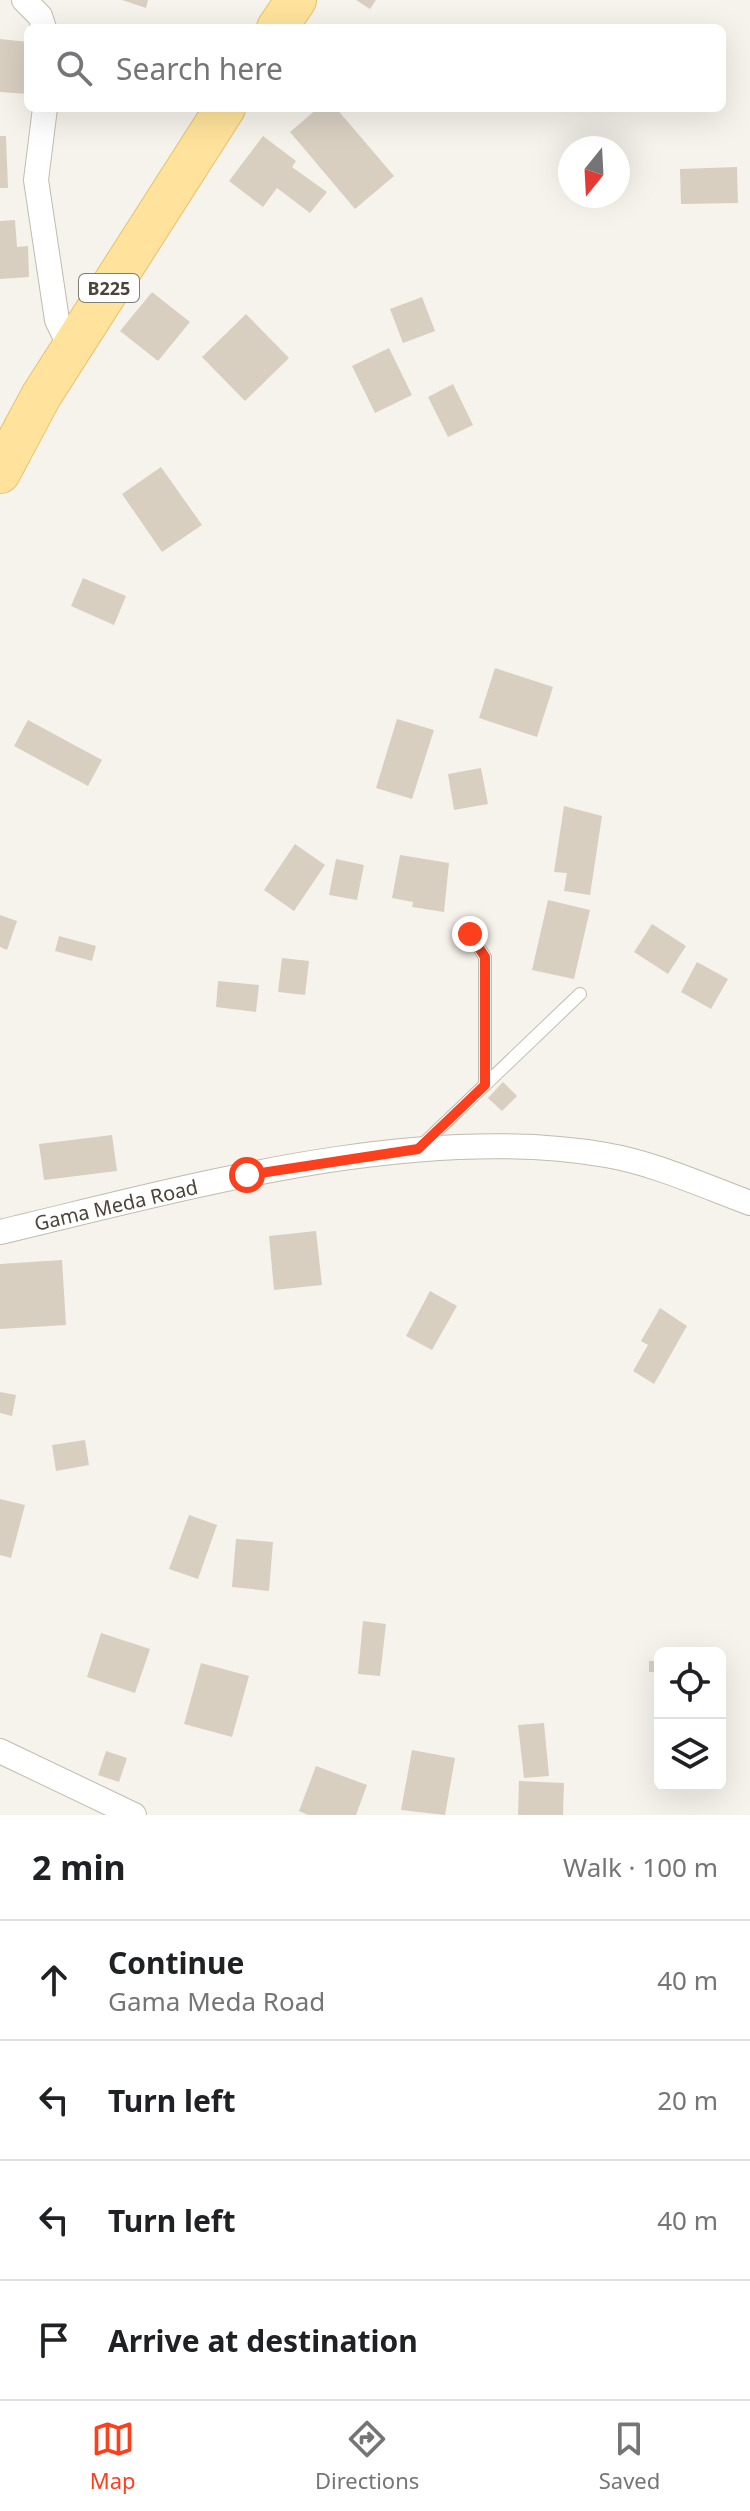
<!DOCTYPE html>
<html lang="en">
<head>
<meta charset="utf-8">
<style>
  body { margin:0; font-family:"Noto Sans",sans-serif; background:#f2f2f2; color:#202124 }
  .controls { position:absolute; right:24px; bottom:24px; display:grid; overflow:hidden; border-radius:12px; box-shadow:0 8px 32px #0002 }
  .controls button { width:72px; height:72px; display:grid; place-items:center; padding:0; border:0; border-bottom:2px solid #e0e0e0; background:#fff; color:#202124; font:40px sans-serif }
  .compass { position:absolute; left:558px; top:136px; width:72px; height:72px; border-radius:50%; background:#fff; box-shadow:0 8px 32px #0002; rotate:198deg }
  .stop { position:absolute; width:24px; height:24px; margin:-18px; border:6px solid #fc3f1d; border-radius:50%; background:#fff }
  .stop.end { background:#fc3f1d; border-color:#fff; box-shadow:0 2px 8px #0008 }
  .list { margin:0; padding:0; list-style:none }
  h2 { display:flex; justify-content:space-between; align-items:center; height:104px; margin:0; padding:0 32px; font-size:34px }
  h2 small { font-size:26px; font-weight:400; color:#757577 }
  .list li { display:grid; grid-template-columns:52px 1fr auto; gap:24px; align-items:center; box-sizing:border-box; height:120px; padding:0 32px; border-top:2px solid #e0e0e0 }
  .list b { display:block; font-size:30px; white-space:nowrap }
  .list p { margin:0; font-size:26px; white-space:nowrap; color:#757577 }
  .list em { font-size:26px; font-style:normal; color:#757577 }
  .icon { flex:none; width:44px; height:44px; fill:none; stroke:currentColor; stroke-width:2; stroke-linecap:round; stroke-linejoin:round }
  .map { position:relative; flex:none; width:750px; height:1815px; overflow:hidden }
  .search { position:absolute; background:#fff; box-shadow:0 8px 32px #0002; left:24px; right:24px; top:24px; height:88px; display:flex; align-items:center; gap:20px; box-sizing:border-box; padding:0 28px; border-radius:12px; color:#757577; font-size:30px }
  .sheet { height:584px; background:#fff }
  nav { display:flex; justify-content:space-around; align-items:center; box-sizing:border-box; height:112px; border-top:2px solid #e0e0e0; background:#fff; font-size:22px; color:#757577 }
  nav a { display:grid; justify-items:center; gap:4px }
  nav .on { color:#fc3f1d }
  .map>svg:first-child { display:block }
</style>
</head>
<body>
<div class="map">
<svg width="750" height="1815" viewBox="0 0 750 1815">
  <rect width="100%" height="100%" fill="#f6f3ec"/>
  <path fill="#d8cfc1" d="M 122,0 L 148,0 L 146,8 Z
    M 356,0 L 376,0 L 370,9 Z
    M 0,39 L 28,42 L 28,94 L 0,92 Z
    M 318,108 L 336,108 L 394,176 L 355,209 L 290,132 Z
    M 0,136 L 6,136 L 8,188 L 0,188 Z
    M 263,136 L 296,161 L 292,167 L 327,192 L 310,213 L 277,188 L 263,207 L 229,181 Z
    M 737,167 L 738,203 L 681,204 L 680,169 Z
    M 15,220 L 17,247 L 28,246 L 29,277 L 0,279 L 0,221 Z
    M 152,292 L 190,322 L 158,361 L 120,331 Z
    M 422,297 L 435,331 L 403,343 L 390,309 Z
    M 246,314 L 289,358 L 245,401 L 202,357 Z
    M 389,348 L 412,395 L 375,413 L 352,366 Z
    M 453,384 L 473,425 L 448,437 L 428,397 Z
    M 161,467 L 202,525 L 162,552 L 122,494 Z
    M 83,578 L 126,596 L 114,625 L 71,606 Z
    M 495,668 L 553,687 L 537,737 L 479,718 Z
    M 397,719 L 434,730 L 412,799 L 376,788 Z
    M 28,720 L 102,760 L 88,786 L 14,746 Z
    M 481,768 L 488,804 L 454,810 L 448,774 Z
    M 564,806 L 602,816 L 590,895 L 564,891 L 567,873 L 554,872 Z
    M 295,844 L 325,865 L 294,911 L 264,890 Z
    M 400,855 L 449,863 L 444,912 L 412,907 L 413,902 L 392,898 Z
    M 336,859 L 364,865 L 357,900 L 329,895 Z
    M 548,900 L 590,910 L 574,979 L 532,970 Z
    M 0,915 L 17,921 L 7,950 L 0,947 Z
    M 652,924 L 686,946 L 668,974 L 634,952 Z
    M 59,936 L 96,946 L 92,961 L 55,951 Z
    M 282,958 L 309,961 L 305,995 L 278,992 Z
    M 697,962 L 728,979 L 711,1009 L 681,992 Z
    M 218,981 L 259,985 L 256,1012 L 216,1007 Z
    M 503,1082 L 517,1096 L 502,1111 L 488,1098 Z
    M 112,1135 L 117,1171 L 44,1180 L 39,1144 Z
    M 316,1231 L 322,1285 L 274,1290 L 269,1236 Z
    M 62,1260 L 66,1325 L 0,1329 L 0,1264 Z
    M 430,1291 L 457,1306 L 432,1350 L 406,1336 Z
    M 660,1308 L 687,1326 L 654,1384 L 633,1371 L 648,1345 L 641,1341 Z
    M 0,1392 L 16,1395 L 12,1416 L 0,1413 Z
    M 85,1440 L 89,1465 L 56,1471 L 52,1445 Z
    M 0,1499 L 25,1505 L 11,1558 L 0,1555 Z
    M 189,1515 L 217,1525 L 198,1579 L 169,1569 Z
    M 236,1539 L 273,1542 L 269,1591 L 232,1587 Z
    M 363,1621 L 386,1624 L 380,1676 L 358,1674 Z
    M 101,1633 L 150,1649 L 135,1693 L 87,1677 Z
    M 649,1661 L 660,1661 L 660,1672 L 649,1672 Z
    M 201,1663 L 249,1676 L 232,1737 L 184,1724 Z
    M 544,1723 L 549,1776 L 524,1778 L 518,1725 Z
    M 412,1750 L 455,1758 L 445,1815 L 401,1810 Z
    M 106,1751 L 127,1758 L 119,1782 L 98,1775 Z
    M 316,1766 L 367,1785 L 356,1815 L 308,1815 L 299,1811 Z
    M 519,1781 L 564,1783 L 563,1815 L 518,1815 Z"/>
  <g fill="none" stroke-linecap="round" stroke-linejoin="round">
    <defs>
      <path id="service" d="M 470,934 L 485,957 L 485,1085
        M 420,1147 L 580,994"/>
      <path id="minor" d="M 24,0 L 40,16 L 44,28
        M 45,108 L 36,180 L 57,320 L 71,349
        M 0,1232 C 186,1188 416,1122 606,1155 C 654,1163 704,1186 750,1203
        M 0,1751 L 134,1815"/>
      <path id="primary" d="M 277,28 L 296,0
        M 0,473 L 41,396 L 225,108"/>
    </defs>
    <use href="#service" stroke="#c2bbae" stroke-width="14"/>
    <use href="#minor" stroke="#c2bbae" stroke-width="26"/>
    <use href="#primary" stroke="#e6c16a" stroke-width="42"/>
    <use href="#service" stroke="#fff" stroke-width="12"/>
    <use href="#minor" stroke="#fff" stroke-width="24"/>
    <use href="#primary" stroke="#ffe39c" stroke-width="40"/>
  </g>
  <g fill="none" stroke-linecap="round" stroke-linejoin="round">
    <path stroke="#fc3f1d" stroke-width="10" d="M 247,1175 L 418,1149 L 485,1085 L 485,957 L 470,934"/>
  </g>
  <g text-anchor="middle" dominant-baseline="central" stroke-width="6" stroke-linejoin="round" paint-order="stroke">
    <rect fill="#fff" stroke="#817c74" stroke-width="2" x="79" y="274" width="60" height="28" rx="6"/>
    <g font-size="18" font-weight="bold" fill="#4b4439">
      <text x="109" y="288">B225</text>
    </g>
    <g font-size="20" fill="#4b4439" stroke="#fff">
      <text transform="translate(116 1205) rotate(-13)">Gama Meda Road</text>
    </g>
  </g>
</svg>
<div class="controls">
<button><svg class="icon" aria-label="locate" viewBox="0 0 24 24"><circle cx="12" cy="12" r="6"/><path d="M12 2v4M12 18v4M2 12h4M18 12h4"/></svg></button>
<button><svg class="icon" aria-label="layers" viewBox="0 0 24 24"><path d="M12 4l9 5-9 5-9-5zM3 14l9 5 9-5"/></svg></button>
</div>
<svg class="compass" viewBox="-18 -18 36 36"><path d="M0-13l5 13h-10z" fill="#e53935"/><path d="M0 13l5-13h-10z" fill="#757577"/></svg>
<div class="stop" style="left:247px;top:1175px"></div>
<div class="stop end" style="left:470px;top:934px"></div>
<div class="search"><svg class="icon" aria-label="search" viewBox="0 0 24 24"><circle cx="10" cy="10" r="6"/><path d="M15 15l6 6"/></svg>Search here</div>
</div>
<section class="sheet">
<h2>2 min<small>Walk · 100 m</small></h2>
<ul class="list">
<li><svg class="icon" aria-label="ahead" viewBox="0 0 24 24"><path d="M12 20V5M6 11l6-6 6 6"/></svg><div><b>Continue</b><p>Gama Meda Road</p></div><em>40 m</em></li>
<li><svg class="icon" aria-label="left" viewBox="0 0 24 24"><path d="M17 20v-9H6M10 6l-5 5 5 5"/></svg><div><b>Turn left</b></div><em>20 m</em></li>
<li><svg class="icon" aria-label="left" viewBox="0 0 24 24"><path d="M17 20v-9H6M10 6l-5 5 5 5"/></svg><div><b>Turn left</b></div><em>40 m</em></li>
<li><svg class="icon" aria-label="arrive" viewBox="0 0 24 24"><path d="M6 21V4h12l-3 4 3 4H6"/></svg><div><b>Arrive at destination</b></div></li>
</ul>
</section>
<nav>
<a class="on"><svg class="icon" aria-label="map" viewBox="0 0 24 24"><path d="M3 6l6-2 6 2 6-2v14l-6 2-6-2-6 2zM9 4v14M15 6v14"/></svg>Map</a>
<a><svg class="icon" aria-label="directions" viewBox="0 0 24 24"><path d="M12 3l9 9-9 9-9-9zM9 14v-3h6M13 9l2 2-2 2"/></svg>Directions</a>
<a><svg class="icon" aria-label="saved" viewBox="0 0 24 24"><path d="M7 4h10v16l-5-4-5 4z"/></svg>Saved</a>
</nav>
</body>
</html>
